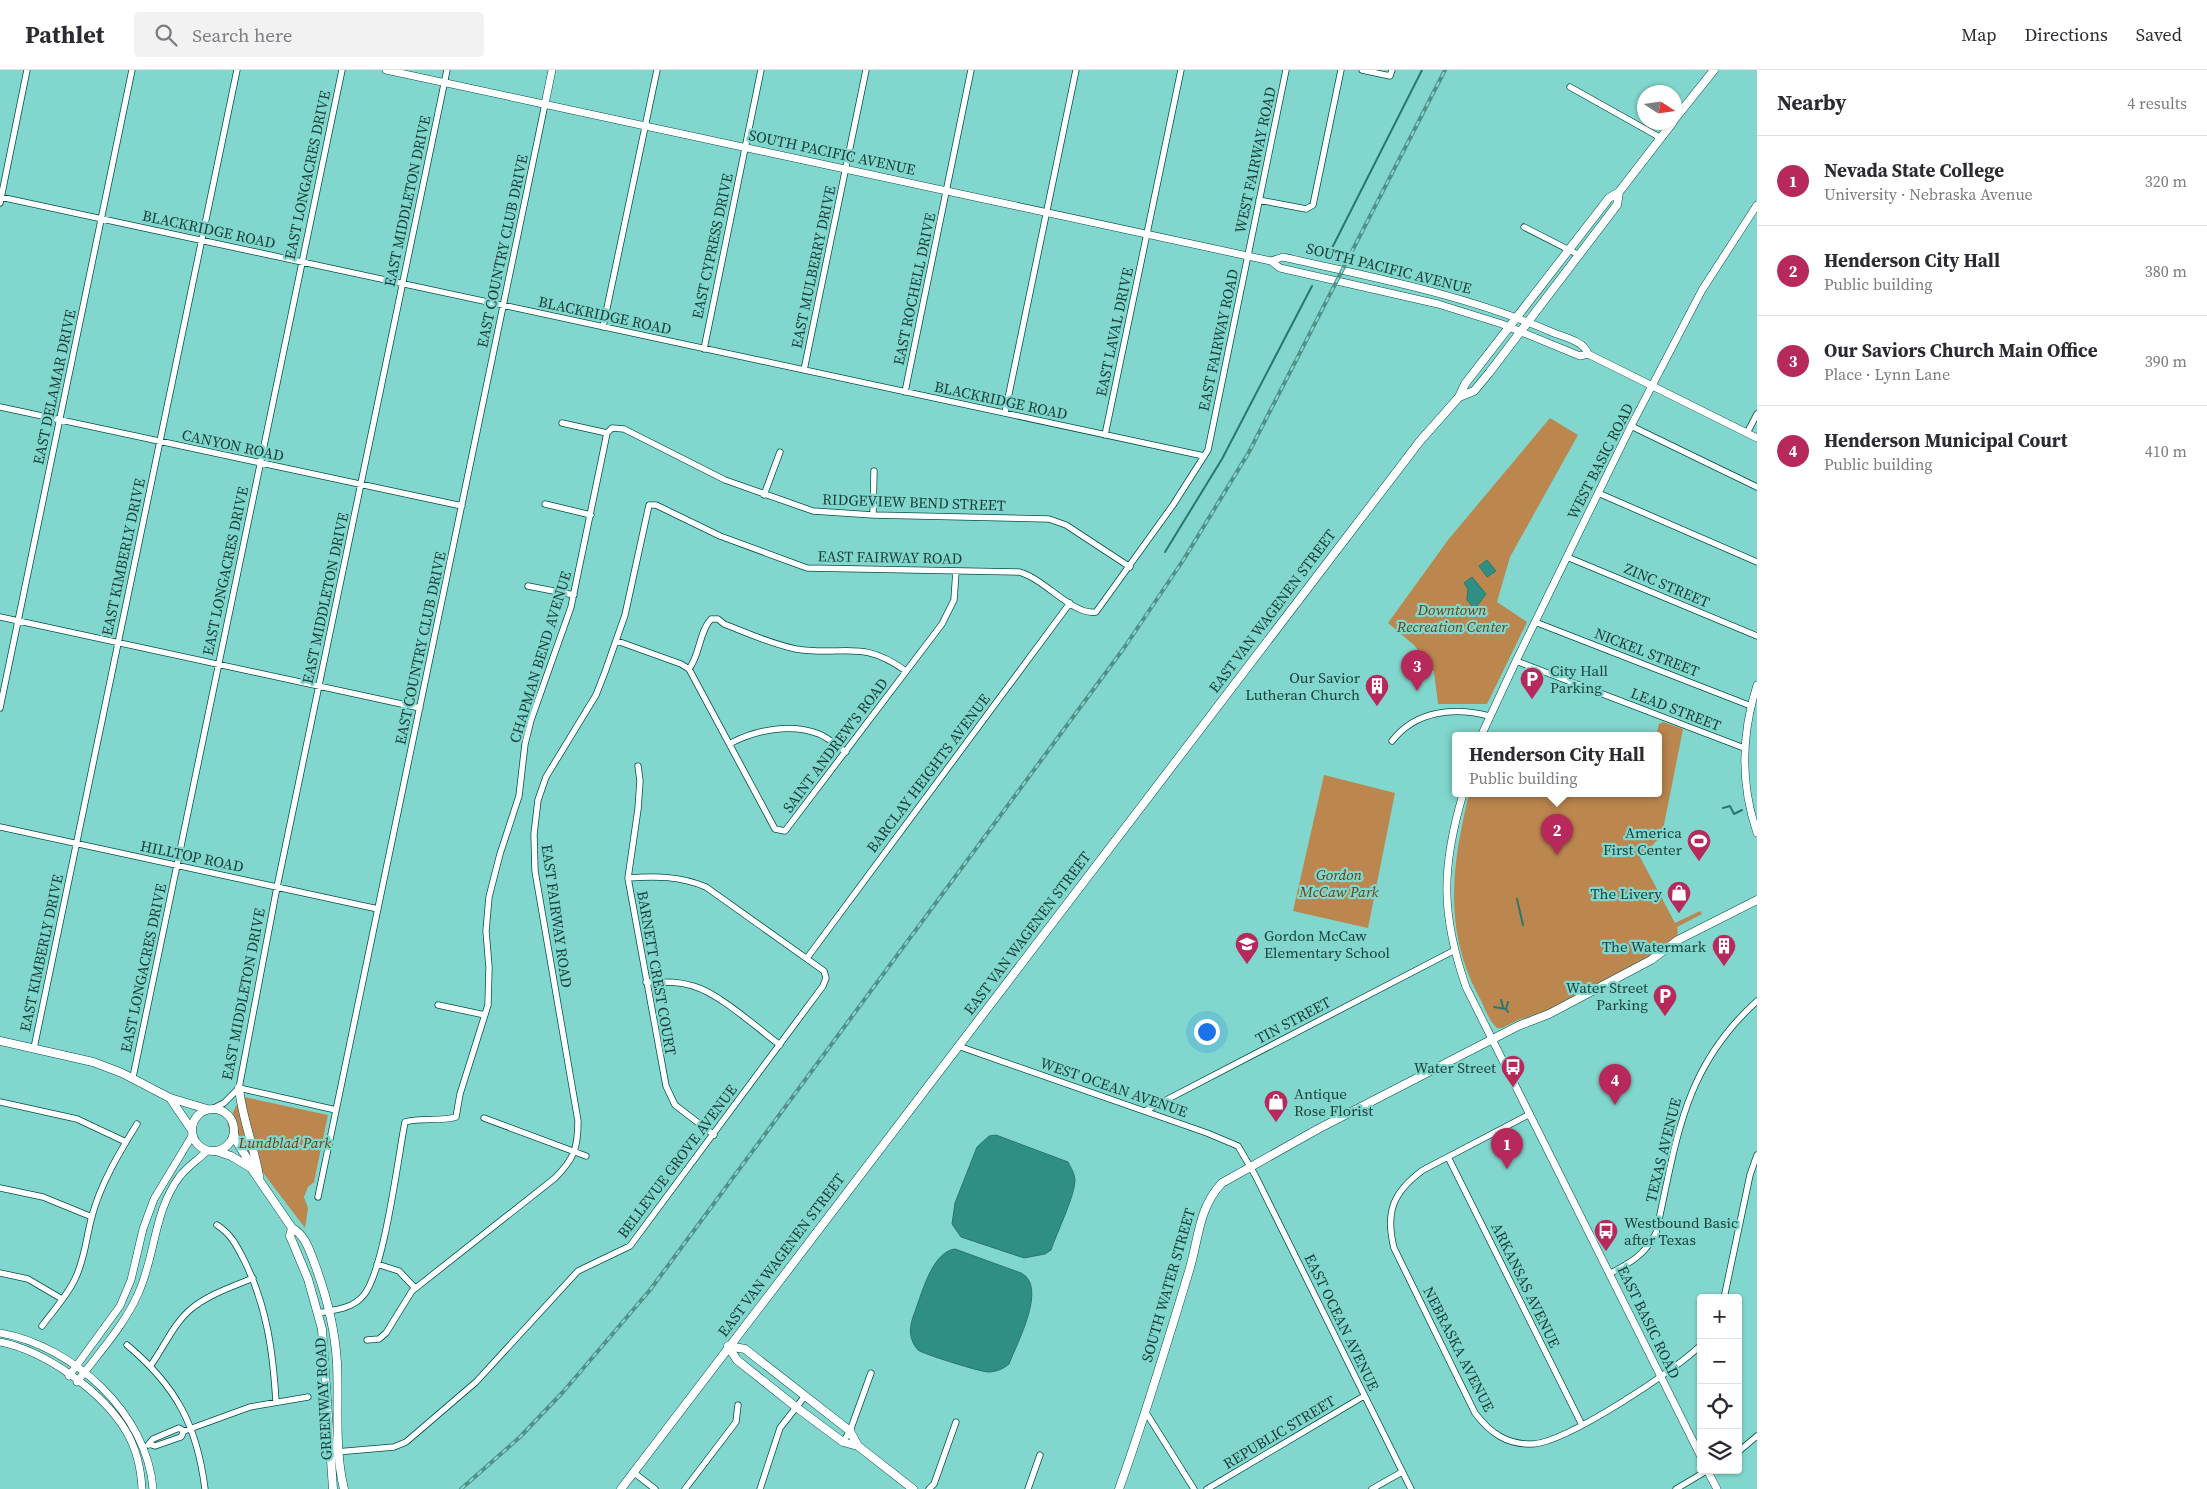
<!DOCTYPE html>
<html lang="en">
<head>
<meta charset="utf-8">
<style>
  body { margin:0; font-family:"Source Serif 4",serif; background:#f2f2f3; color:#2b2b33 }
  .controls { position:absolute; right:15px; bottom:15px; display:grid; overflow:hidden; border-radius:5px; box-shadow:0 1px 4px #0004 }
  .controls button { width:45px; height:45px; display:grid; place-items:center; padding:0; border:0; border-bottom:1px solid #e1e1e2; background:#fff; color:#2b2b33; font:25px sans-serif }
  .compass { position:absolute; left:1637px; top:15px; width:45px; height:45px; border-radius:50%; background:#fff; box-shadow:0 1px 4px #0004; rotate:102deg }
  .you { position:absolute; left:1206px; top:961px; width:18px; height:18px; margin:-12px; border:4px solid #fff; border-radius:50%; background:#1a73e8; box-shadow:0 0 0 8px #1a73e833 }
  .badge { display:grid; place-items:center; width:32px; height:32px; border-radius:50%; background:#b7295b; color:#fff; font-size:16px; font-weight:700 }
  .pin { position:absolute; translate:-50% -41px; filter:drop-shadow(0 1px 2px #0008) }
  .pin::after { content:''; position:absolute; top:26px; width:18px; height:15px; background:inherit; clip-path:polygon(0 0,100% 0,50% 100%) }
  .popup { position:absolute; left:1452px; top:662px; width:210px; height:65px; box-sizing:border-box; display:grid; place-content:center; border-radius:5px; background:#fff; filter:drop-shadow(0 1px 4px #0005); font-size:16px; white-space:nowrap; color:#7c7c81 }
  .popup b { font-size:19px; color:#2b2b33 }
  .popup::after { content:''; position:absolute; left:50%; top:100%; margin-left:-10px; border:10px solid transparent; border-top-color:#fff }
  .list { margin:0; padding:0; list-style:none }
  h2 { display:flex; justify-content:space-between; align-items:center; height:65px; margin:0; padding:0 20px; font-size:21px }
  h2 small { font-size:16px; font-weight:400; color:#7c7c81 }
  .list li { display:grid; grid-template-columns:32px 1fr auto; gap:15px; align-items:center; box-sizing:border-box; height:90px; padding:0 20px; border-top:1px solid #e1e1e2 }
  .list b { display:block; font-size:19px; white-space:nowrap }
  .list p { margin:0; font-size:16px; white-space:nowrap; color:#7c7c81 }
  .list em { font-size:16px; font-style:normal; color:#7c7c81 }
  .icon { flex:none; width:28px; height:28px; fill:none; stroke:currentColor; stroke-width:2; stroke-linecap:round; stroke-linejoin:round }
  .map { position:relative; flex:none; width:1757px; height:1419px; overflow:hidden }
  header { display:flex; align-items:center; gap:30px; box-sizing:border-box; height:70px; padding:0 25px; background:#fff; border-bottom:1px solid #e1e1e2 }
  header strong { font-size:24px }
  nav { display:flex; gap:28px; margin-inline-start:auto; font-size:18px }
  .search { width:350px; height:45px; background:#f2f2f3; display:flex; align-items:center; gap:12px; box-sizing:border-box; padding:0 18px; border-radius:5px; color:#7c7c81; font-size:19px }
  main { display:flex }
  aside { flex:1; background:#fff }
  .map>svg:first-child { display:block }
</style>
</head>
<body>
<header>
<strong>Pathlet</strong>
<div class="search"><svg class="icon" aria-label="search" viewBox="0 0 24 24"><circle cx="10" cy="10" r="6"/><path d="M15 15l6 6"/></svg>Search here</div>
<nav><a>Map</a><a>Directions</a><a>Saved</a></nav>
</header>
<main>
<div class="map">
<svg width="1757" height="1419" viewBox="0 0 1757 1419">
  <rect width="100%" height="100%" fill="#81d7cd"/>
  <path fill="#bc864f" d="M 1550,348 L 1578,365 L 1510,487 L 1497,532 L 1527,552 L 1487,634 L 1438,634 L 1434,602 L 1414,575 L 1388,553 L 1448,470 Z
    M 1663,652 L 1683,659 L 1662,765 L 1648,780 L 1649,782 L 1640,787 L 1675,853 L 1700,841 L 1702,844 L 1677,857 L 1678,863 L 1676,867 L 1652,885 L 1543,943 L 1518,950 L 1502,958 L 1497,958 C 1488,950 1484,935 1478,925 C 1443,857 1452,795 1469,724 L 1658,724 L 1658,666 L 1656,666 L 1659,654 Z
    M 1324,705 L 1395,723 L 1368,858 L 1293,841 Z
    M 244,1027 L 328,1045 L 314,1112 L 308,1117 L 304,1127 L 308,1138 L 305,1158 L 227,1055 L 239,1030 Z"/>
  <path fill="#308f85" stroke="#29776e" d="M 1487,490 L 1496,501 L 1487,507 L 1479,496 Z
    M 1472,507 L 1486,524 L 1477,536 L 1472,536 L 1467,530 L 1468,519 L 1464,513 Z
    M 996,1065 L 1068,1092 C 1071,1098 1075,1104 1075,1111 C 1074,1128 1057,1162 1051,1180 L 1045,1184 L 1024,1188 L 961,1167 L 952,1154 L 955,1133 L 977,1077 L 989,1066 Z
    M 955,1179 L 1021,1203 C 1048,1216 1017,1273 1009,1294 C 1003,1299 996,1302 988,1302 C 981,1302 923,1284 918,1280 C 909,1270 909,1259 913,1247 C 921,1227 931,1182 955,1179 Z"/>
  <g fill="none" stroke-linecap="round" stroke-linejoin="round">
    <path stroke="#29776e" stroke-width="2" d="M 1330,182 L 1422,0
      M 1165,482 L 1222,389 L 1312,216
      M 1723,738 L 1730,736 L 1734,744 L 1742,740
      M 1517,829 L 1523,855
      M 1501,930 L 1503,937
      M 1494,937 L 1506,939 L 1508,942
      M 1506,939 L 1508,932"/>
    <defs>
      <path id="minor" d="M 1362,0 L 1390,6 L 1392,0
        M 1570,17 L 1661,68
        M 0,127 L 1204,386
        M 1259,130 L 1306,139 L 1313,135 L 1341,0
        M 0,133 L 27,0
        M 1524,157 L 1579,185
        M 603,257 L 657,0
        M 704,279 L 761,0
        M 804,300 L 866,0
        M 905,322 L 971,0
        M 0,337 L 462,436
        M 1005,343 L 1076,0
        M 562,353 L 607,363
        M 1631,356 L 1757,417
        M 1747,363 L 1757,344
        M 1105,365 L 1181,0
        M 1598,423 L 1757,492
        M 764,425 L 780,382
        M 545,434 L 591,445
        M 873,445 L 874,401
        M 1567,487 L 1757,566
        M 528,516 L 574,525
        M 0,547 L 420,638
        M 1535,552 L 1751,636
        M 617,571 L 681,594 L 689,599 L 775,759 L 785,761 L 942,554 L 954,530 L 956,501
        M 1516,591 L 1744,678
        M 689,599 C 700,585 699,562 711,549 L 718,549 L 724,554 C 747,563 771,574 796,579 C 844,587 860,568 906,601
        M 0,638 L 132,0
        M 1392,671 C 1416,640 1455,637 1489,646
        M 731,673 C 756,660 791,653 819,664 C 829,668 837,676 846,682
        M 638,696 L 640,711 L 638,739 L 628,808 L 666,1016 L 675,1035 L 714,1065
        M 0,757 L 378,839
        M 807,888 L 1070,533
        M 646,912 C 662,912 677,911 693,916 C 719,923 757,958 780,975
        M 438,935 L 485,945
        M 958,976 L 1207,1063 L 1238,1076 L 1255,1105 L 1411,1419
        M 34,978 L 237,0
        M 133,1007 L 342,0
        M 239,1018 L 336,1040
        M 0,1032 L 77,1049 L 126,1072
        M 214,1038 L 224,1033 L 239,1018 L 277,817 L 447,0
        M 1145,1041 L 1453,881
        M 1530,1044 L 1423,1100 C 1393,1122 1385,1142 1394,1178 L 1475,1343 C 1490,1363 1507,1375 1533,1374 C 1567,1372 1676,1300 1701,1275
        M 484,1048 L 586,1086
        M 1448,1087 L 1582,1355
        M 0,1118 L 43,1127 L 92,1147
        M 318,1127 L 545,34
        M 217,1155 C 231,1164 237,1176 244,1190 C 267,1236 273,1282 276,1332
        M 377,1194 L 399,1201 L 415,1218
        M 0,1203 L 28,1209 L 62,1229
        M 1609,1204 C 1630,1193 1645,1185 1656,1163 C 1677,1070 1682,999 1757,931
        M 1724,1228 L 1750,1105 L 1757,1085
        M 318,1243 C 334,1240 352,1239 363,1226 C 384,1203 398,1087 405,1052 C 422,1047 439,1052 456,1047 L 460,1024 L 488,935 L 489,897 L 486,861 L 489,827 L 500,784 L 519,726 L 525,674 L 531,650 L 571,537 L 607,363 L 612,358 L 624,359 L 725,410 L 813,441 L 873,445 L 1049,449 L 1066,455 L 1130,497
        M 42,1256 C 53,1241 67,1226 75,1209 C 85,1189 86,1168 92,1146 C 101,1113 119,1083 137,1054
        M 367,1270 L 379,1269 L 386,1263 L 412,1221 L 555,1108 C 574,1089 578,1078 578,1051 L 535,801 L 534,764 L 538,730 L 546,707 L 596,625 L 605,602 L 625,545 L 649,435 L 656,435 L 720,466 L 807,498 L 1019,502 C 1044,508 1073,546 1096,542 L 1173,435 L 1208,380 L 1286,0
        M 127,1275 C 176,1316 197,1355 205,1419
        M 151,1295 C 164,1277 174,1253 191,1239 C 209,1224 232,1217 253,1208
        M 1145,1341 L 1194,1419
        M 843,1372 L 850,1361 L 871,1303
        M 149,1374 L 155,1376 L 181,1367 L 184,1361 L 250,1337 L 308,1327
        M 148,1375 L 153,1369 L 179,1358 L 184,1361
        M 336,1382 L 394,1377 L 406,1372 L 476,1312 L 578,1201 L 630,1176 L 823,916 L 826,908 L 824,901 L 706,817 C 680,806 656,806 628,808
        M 1738,1382 L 1757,1366
        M 633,1402 L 655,1419
        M 685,1419 L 736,1352 L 738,1335
        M 760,1419 L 780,1358 L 805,1326
        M 929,1419 L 934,1414 L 956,1352
        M 1028,1419 L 1040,1385
        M 1207,1419 L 1364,1326
        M 1372,1419 L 1402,1402
        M 1676,1419 L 1708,1400"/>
      <path id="tertiary" d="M 386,0 L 1271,191 L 1280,198 L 1438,234 L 1502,254 L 1580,286 L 1588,284 L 1757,368
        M 545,34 L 552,0
        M 1271,191 L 1283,187 C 1375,208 1468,225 1554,263 C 1565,267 1585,272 1588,284
        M 1757,615 C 1741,665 1740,713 1757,763
        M 1481,666 L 1516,591 L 1631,356 L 1702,220 L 1757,135
        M 1463,724 C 1441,798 1441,845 1466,917 L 1701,1387
        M 0,1263 C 73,1276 147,1343 153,1419
        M 0,1272 C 45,1281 102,1321 126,1361 C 136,1378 141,1399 142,1419
        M 69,1306 L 120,1236 L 131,1210 L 143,1159 L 154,1129 L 192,1066
        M 77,1312 C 98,1284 124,1256 138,1224 C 156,1185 153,1142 180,1106 C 188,1096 198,1090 207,1081
        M 1707,1400 L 1717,1419"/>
      <path id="secondary" d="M 1674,50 L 1714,0
        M 1459,327 L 1474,321 L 1489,303 L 1617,135 L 1619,122
        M 0,971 L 93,992 L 122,1003 L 170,1028 L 207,1039
        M 239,1018 C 242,1048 254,1076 259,1106
        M 170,1028 L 191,1059
        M192 1060a21 21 0 1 1 42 0a21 21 0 1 1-42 0Z
        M 234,1063 C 236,1077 248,1084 251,1098 L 292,1158 C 305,1165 309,1179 314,1192 C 326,1224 335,1258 337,1293 C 339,1334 334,1379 344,1419
        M 216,1081 L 231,1086 L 251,1098
        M 292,1158 L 290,1166 L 308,1209 L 322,1259 L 333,1419
        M 728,1276 L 737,1290 L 796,1337 L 843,1372 L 858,1376 L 913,1419
        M 728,1276 L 745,1279 L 850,1361 L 858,1376
        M 621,1419 L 1420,371 L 1459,327 L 1465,314 L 1609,128 L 1619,122 L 1673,52
        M 1119,1419 C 1145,1347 1167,1274 1189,1201 C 1199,1169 1198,1138 1222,1113 L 1318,1059 L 1518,956 L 1549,944 L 1651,890 L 1678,870 L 1757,830"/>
    </defs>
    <use href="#minor" stroke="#004e48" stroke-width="7"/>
    <use href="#tertiary" stroke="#004e48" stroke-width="8"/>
    <use href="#secondary" stroke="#004e48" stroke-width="9"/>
    <use href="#minor" stroke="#fff" stroke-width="5.5"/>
    <use href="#tertiary" stroke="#fff" stroke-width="7"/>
    <use href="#secondary" stroke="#fff" stroke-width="8"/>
    <defs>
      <path id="rail" d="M 461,1419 L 520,1367 L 563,1322 L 650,1220 L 1124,578 L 1184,489 L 1249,382 L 1445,0"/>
    </defs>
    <use href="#rail" stroke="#519088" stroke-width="4"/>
    <use href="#rail" stroke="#81d7cd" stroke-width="2" stroke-dasharray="5.5" stroke-linecap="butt"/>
  </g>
  <defs>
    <symbol id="parking-pin" viewBox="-11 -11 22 30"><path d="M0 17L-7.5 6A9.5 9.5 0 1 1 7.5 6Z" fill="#b7295b" stroke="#81d7cd"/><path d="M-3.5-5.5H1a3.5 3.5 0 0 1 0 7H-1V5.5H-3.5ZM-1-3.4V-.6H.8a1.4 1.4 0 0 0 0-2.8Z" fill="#fff"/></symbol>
    <symbol id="building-pin" viewBox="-11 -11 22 30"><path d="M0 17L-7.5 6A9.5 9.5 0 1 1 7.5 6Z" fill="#b7295b" stroke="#81d7cd"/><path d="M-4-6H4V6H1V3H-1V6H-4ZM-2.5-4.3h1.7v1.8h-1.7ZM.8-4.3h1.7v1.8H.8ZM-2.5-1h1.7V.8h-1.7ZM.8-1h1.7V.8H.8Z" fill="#fff"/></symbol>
    <symbol id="stadium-pin" viewBox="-11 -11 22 30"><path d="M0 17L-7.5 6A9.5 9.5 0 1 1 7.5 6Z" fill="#b7295b" stroke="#81d7cd"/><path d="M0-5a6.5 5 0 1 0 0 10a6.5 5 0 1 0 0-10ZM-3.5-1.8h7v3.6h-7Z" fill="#fff"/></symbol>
    <symbol id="shop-pin" viewBox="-11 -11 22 30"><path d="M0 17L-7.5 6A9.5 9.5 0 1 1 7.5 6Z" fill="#b7295b" stroke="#81d7cd"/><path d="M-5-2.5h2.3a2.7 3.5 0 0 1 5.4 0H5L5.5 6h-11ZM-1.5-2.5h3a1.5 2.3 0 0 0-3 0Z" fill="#fff"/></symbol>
    <symbol id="school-pin" viewBox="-11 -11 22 30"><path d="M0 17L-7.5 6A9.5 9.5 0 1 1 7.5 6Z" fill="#b7295b" stroke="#81d7cd"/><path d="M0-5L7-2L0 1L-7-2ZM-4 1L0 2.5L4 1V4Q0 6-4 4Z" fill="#fff"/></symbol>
    <symbol id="bus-pin" viewBox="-11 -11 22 30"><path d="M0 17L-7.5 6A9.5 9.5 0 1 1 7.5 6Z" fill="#b7295b" stroke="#81d7cd"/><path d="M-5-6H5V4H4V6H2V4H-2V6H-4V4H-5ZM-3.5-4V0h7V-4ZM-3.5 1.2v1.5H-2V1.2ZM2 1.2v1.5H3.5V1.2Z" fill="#fff"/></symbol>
  </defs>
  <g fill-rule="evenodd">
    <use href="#parking-pin" x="1518" y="595" width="28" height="38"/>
    <use href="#building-pin" x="1363" y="602" width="28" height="38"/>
    <use href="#stadium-pin" x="1685" y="757" width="28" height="38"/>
    <use href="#shop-pin" x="1665" y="809" width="28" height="38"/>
    <use href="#school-pin" x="1233" y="860" width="28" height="38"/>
    <use href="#building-pin" x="1710" y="862" width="28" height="38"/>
    <use href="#parking-pin" x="1651" y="912" width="28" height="38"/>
    <use href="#bus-pin" x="1499" y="983" width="28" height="38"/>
    <use href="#shop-pin" x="1262" y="1018" width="28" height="38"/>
    <use href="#bus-pin" x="1592" y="1147" width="28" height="38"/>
  </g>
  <g text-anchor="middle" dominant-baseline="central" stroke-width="4.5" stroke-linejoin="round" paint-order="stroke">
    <g font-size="15" fill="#1a3e3a" stroke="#81d7cd">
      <text transform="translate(832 82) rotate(12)">SOUTH PACIFIC AVENUE</text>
      <text transform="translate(1255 90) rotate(-78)">WEST FAIRWAY ROAD</text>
      <text transform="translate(307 105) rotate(-78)">EAST LONGACRES DRIVE</text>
      <text transform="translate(407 131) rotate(-78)">EAST MIDDLETON DRIVE</text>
      <text transform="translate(209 159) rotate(12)">BLACKRIDGE ROAD</text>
      <text transform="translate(712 176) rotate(-78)">EAST CYPRESS DRIVE</text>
      <text transform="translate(502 181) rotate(-78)">EAST COUNTRY CLUB DRIVE</text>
      <text transform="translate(813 197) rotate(-78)">EAST MULBERRY DRIVE</text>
      <text transform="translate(1389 198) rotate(14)">SOUTH PACIFIC AVENUE</text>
      <text transform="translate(914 219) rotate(-78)">EAST ROCHELL DRIVE</text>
      <text transform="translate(605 245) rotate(12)">BLACKRIDGE ROAD</text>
      <text transform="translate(1114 262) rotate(-78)">EAST LAVAL DRIVE</text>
      <text transform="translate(1218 270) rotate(-78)">EAST FAIRWAY ROAD</text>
      <text transform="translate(54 317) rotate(-78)">EAST DELAMAR DRIVE</text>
      <text transform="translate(1001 330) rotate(12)">BLACKRIDGE ROAD</text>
      <text transform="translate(233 375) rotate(12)">CANYON ROAD</text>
      <text transform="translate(1600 391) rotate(-63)">WEST BASIC ROAD</text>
      <text transform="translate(914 432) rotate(2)">RIDGEVIEW BEND STREET</text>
      <text transform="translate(123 487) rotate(-78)">EAST KIMBERLY DRIVE</text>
      <text transform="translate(890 487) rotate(1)">EAST FAIRWAY ROAD</text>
      <text transform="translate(225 501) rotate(-78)">EAST LONGACRES DRIVE</text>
      <text transform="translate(1667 515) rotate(23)">ZINC STREET</text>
      <text transform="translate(325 528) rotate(-78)">EAST MIDDLETON DRIVE</text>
      <text transform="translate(1272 541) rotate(-53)">EAST VAN WAGENEN STREET</text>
      <text transform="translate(420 578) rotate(-78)">EAST COUNTRY CLUB DRIVE</text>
      <text transform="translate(1647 582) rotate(21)">NICKEL STREET</text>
      <text transform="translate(540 587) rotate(-73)">CHAPMAN BEND AVENUE</text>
      <text transform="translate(1676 639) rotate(21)">LEAD STREET</text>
      <text transform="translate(835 675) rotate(-53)">SAINT ANDREW'S ROAD</text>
      <text transform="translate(928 703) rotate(-53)">BARCLAY HEIGHTS AVENUE</text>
      <text transform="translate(192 786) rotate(12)">HILLTOP ROAD</text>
      <text transform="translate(557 846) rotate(82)">EAST FAIRWAY ROAD</text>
      <text transform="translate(1027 863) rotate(-53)">EAST VAN WAGENEN STREET</text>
      <text transform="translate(41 883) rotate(-78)">EAST KIMBERLY DRIVE</text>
      <text transform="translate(143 898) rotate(-78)">EAST LONGACRES DRIVE</text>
      <text transform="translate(657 903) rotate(80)">BARNETT CREST COURT</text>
      <text transform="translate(243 924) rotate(-79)">EAST MIDDLETON DRIVE</text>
      <text transform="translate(1293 950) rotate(-28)">TIN STREET</text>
      <text transform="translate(1114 1017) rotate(19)">WEST OCEAN AVENUE</text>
      <text transform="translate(1663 1080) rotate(-76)">TEXAS AVENUE</text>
      <text transform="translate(677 1091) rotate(-53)">BELLEVUE GROVE AVENUE</text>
      <text transform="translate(781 1185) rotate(-53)">EAST VAN WAGENEN STREET</text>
      <text transform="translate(1168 1215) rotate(-74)">SOUTH WATER STREET</text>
      <text transform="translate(1526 1215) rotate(64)">ARKANSAS AVENUE</text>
      <text transform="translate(1342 1252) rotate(64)">EAST OCEAN AVENUE</text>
      <text transform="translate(1649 1252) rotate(64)">EAST BASIC ROAD</text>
      <text transform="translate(1459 1279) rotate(63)">NEBRASKA AVENUE</text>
      <text transform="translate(323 1329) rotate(-93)">GREENWAY ROAD</text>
      <text transform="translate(1279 1362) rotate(-31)">REPUBLIC STREET</text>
    </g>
    <g font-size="15" font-style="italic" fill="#6a400e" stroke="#81d7cd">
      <text x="1452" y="539">Downtown<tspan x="1452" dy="17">Recreation Center</tspan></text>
      <text x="1339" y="804">Gordon<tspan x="1339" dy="17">McCaw Park</tspan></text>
      <text x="285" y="1072">Lundblad Park</text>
    </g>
    <g font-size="15" fill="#1a3e3a" stroke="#81d7cd" text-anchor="end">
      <text x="1550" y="600" text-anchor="start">City Hall<tspan x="1550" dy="17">Parking</tspan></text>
      <text x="1360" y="607">Our Savior<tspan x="1360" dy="17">Lutheran Church</tspan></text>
      <text x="1682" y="762">America<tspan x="1682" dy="17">First Center</tspan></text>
      <text x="1662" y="823">The Livery</text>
      <text x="1264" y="865" text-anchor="start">Gordon McCaw<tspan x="1264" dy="17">Elementary School</tspan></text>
      <text x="1706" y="876">The Watermark</text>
      <text x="1648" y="917">Water Street<tspan x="1648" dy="17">Parking</tspan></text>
      <text x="1496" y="997">Water Street</text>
      <text x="1294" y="1023" text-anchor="start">Antique<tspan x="1294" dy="17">Rose Florist</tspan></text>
      <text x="1624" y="1152" text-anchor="start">Westbound Basic<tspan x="1624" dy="17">after Texas</tspan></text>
    </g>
  </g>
</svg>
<div class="controls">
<button>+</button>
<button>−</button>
<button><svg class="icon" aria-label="locate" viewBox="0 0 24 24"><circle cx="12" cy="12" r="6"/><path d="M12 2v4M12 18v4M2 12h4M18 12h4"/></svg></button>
<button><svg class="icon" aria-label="layers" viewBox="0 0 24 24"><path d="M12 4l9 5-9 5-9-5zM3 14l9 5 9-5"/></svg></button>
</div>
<svg class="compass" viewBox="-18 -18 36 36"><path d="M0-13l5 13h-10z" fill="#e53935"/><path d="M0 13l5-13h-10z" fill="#7c7c81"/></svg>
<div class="you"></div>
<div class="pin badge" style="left:1507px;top:1099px">1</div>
<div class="pin badge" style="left:1557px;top:785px">2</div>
<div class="popup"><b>Henderson City Hall</b>Public building</div>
<div class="pin badge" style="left:1417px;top:621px">3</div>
<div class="pin badge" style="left:1615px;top:1035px">4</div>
</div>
<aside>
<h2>Nearby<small>4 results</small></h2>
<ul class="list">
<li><span class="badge">1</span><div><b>Nevada State College</b><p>University · Nebraska Avenue</p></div><em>320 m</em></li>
<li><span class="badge">2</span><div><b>Henderson City Hall</b><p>Public building</p></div><em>380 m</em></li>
<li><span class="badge">3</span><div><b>Our Saviors Church Main Office</b><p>Place · Lynn Lane</p></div><em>390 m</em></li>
<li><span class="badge">4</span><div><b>Henderson Municipal Court</b><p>Public building</p></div><em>410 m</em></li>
</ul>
</aside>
</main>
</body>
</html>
